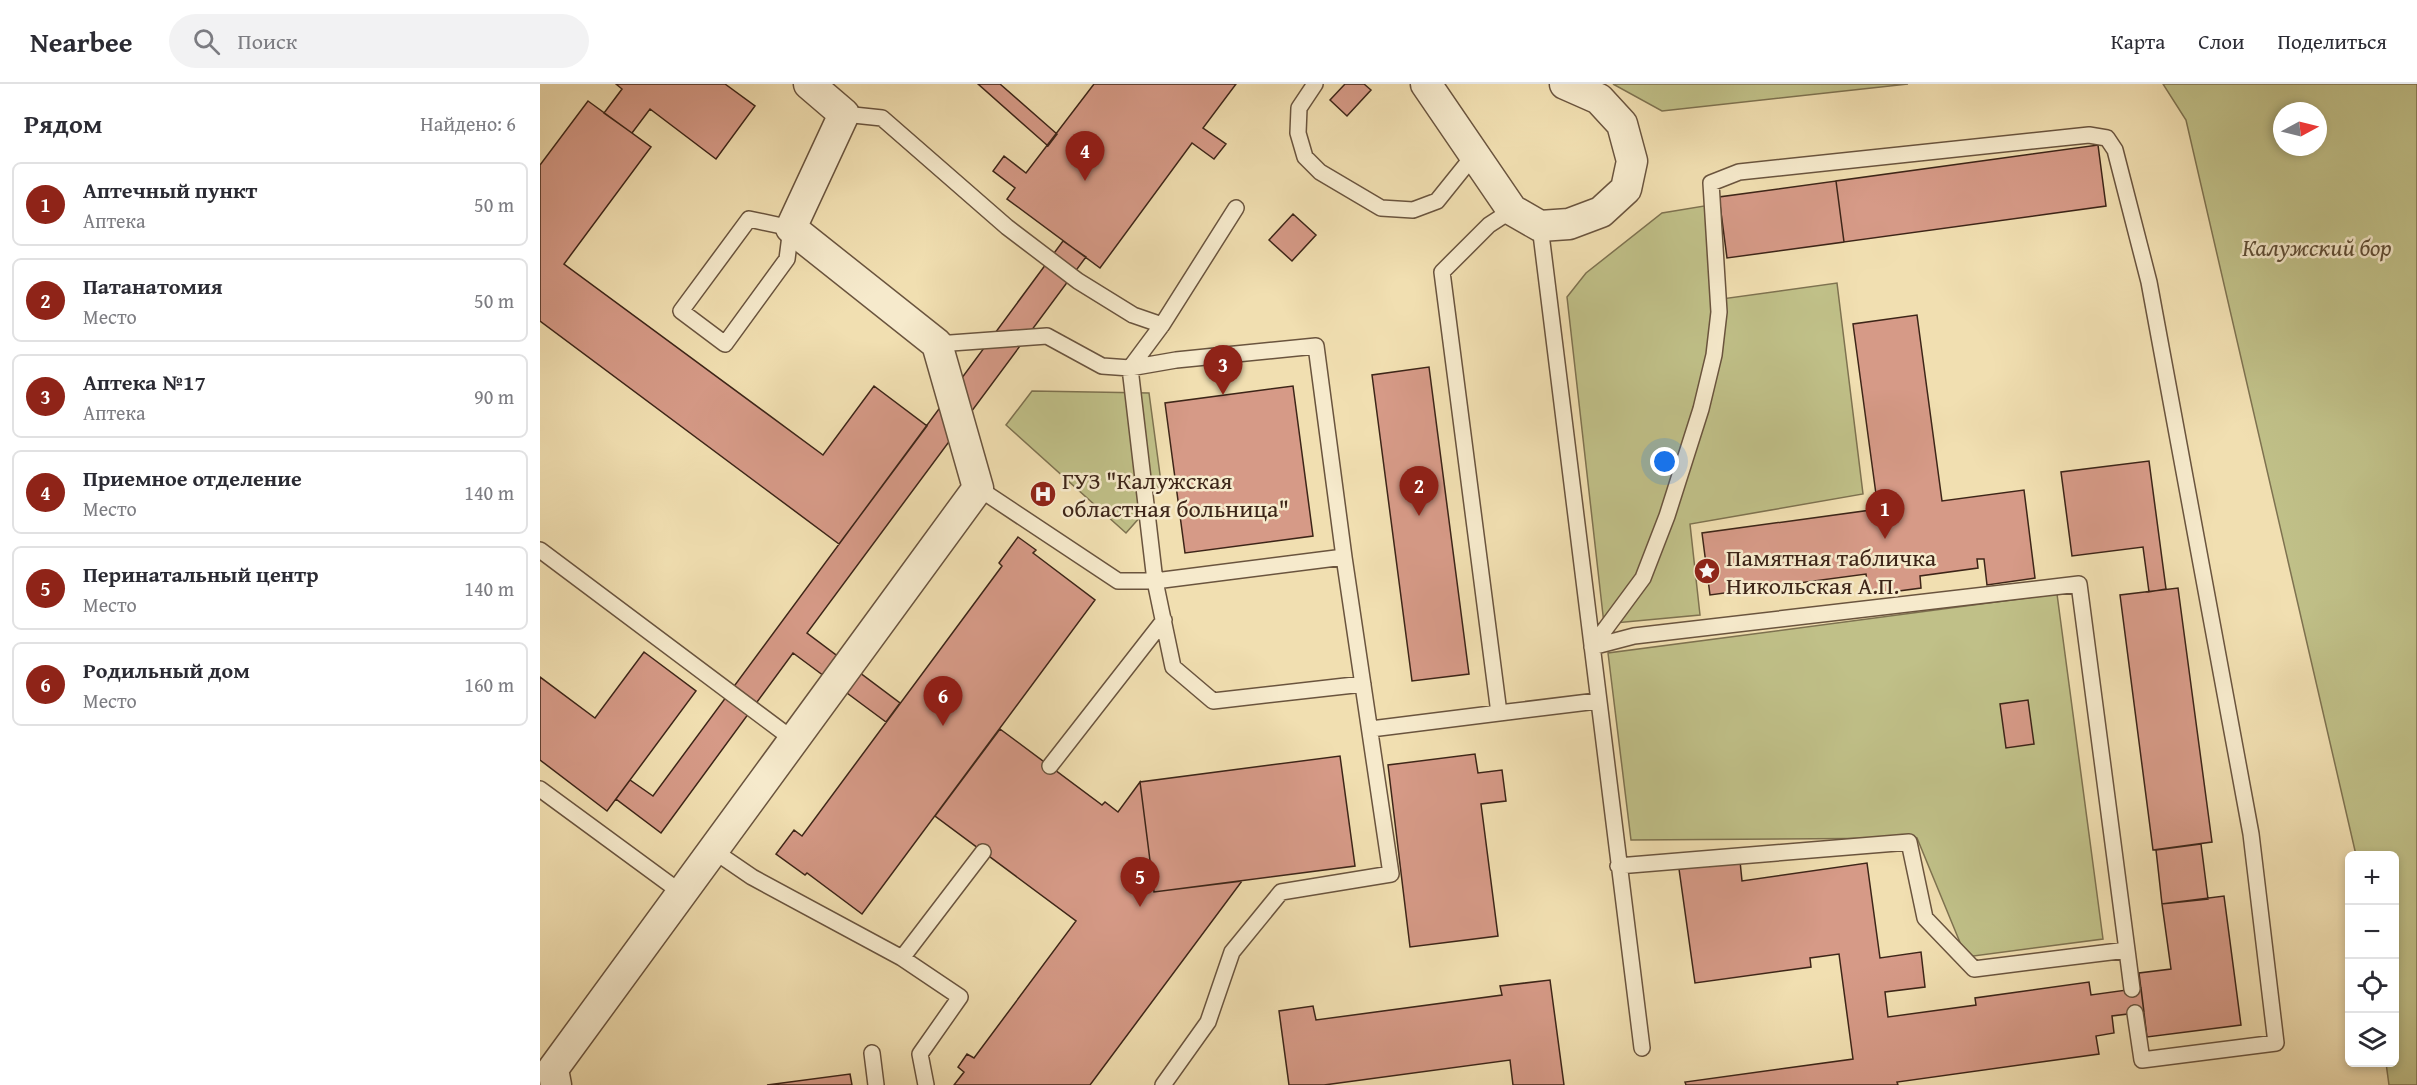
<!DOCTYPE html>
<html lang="ru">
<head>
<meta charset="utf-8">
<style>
  body { margin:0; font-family:"Gentium Book Plus",serif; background:#f2f2f3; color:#2b2b33 }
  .controls { position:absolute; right:18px; bottom:18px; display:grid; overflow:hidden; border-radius:9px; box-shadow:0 3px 9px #0003 }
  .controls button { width:54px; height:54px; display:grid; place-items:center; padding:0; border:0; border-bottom:2px solid #e1e1e2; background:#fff; color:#2b2b33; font:30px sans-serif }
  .compass { position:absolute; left:1733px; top:18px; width:54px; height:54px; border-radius:50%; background:#fff; box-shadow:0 3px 9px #0003; rotate:83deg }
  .you { position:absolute; left:1125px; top:378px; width:21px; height:21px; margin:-15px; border:4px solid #fff; border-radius:50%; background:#1a73e8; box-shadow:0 0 0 9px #1a73e833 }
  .badge { display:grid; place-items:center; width:39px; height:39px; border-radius:50%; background:#8f2418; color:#fff; font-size:20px; font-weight:700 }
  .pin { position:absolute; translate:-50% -50px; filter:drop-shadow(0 2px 3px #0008) }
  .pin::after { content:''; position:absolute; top:32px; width:21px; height:18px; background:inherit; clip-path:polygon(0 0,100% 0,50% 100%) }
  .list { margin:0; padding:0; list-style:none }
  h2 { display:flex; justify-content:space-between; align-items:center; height:78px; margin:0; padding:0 24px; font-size:26px }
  h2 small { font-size:20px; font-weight:400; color:#7c7c81 }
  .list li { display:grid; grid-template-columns:39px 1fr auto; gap:18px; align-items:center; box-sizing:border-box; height:84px; margin:0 12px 12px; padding:0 12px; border:2px solid #e1e1e2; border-radius:9px }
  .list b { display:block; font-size:22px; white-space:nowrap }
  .list p { margin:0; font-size:20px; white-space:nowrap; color:#7c7c81 }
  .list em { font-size:20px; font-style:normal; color:#7c7c81 }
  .icon { flex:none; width:33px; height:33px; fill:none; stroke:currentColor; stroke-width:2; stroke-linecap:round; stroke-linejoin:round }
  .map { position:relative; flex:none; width:1877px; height:1001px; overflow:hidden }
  header { display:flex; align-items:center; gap:36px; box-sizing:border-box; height:84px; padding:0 30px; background:#fff; border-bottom:2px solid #e1e1e2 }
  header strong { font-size:28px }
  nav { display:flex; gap:33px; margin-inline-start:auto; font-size:21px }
  .search { width:420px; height:54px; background:#f2f2f3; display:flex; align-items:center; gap:15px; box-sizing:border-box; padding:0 21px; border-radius:33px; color:#7c7c81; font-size:22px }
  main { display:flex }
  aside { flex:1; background:#fff }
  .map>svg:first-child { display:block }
</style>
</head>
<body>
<header>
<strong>Nearbee</strong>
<div class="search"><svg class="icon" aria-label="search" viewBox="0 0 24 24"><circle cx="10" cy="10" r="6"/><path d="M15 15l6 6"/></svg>Поиск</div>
<nav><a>Карта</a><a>Слои</a><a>Поделиться</a></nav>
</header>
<main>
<aside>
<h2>Рядом<small>Найдено: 6</small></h2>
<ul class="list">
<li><span class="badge">1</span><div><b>Аптечный пункт</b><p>Аптека</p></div><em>50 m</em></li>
<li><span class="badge">2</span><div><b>Патанатомия</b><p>Место</p></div><em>50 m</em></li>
<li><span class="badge">3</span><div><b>Аптека №17</b><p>Аптека</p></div><em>90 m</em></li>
<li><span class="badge">4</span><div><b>Приемное отделение</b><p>Место</p></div><em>140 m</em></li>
<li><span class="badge">5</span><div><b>Перинатальный центр</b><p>Место</p></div><em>140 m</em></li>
<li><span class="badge">6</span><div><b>Родильный дом</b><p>Место</p></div><em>160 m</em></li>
</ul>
</aside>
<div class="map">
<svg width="1877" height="1001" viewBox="0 0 1877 1001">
  <rect width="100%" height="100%" fill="#f1dfb1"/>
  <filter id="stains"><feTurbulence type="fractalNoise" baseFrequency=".00333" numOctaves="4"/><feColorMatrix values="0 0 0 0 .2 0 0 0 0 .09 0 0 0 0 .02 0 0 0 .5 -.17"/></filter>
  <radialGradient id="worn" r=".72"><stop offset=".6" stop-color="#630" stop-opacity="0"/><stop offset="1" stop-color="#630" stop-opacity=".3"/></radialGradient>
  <path fill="#c0c088" stroke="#7e7250" stroke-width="1.5" fill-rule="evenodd" d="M 1073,0 L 1368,0 L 1122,27 Z
    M 1623,0 L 1877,0 L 1877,1001 L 1849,1001 L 1846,979 L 1854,978 L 1854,772 L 1816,771 L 1646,36 ZM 1742,27 L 1778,27 L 1778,63 L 1742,63 Z
    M 1170,121 L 1182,215 L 1297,199 L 1323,410 L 1150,440 L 1160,531 L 1064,540 L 1027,213 L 1046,189 L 1122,129 Z
    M 492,307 L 609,309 L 621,398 L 601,432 L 586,449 L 466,341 Z
    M 1517,510 L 1563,855 L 1426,873 L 1377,754 L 1091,756 L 1068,569 Z"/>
  <path fill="#d69a87" stroke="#3d2518" stroke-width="1.5" d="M 76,0 L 185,0 L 215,22 L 176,75 L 110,25 L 92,49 L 64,29 L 82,5 Z
    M 438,0 L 460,0 L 517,50 L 508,62 Z
    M 554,0 L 696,0 L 663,44 L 686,60 L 674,75 L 652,59 L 560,184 L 467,115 L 475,104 L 453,87 L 464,72 L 486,89 Z
    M 805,0 L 824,0 L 831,6 L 807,32 L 790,16 Z
    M 48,17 L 111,63 L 24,180 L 283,371 L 334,302 L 387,342 L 299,460 L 0,237 L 0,81 Z
    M 1558,61 L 1566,122 L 1304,158 L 1296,97 Z
    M 1296,97 L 1304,158 L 1187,174 L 1179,113 Z
    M 753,130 L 776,151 L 752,177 L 729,156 Z
    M 523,157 L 546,173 L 267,549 L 360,619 L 346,638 L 253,569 L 121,749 L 76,715 L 90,696 L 113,712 Z
    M 1377,231 L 1402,417 L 1484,406 L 1495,494 L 1447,501 L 1444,475 L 1437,475 L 1438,484 L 1380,492 L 1381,504 L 1329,511 L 1326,490 L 1170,511 L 1162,449 L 1338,425 L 1313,240 Z
    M 889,283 L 929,590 L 872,597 L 832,291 Z
    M 753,302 L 773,452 L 645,469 L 625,319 Z
    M 1609,377 L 1626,505 L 1609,508 L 1603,463 L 1532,472 L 1521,388 Z
    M 478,453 L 496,466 L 493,469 L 555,516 L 322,830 L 267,789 L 265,791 L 236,770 L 254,746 L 262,752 L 462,482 L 459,479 Z
    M 1638,504 L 1672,758 L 1613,766 L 1580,511 Z
    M 104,568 L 156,607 L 67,727 L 0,676 L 0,593 L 55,634 Z
    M 1488,616 L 1494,660 L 1466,664 L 1460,620 Z
    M 460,645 L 562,721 L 565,718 L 578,728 L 600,698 L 614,808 L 702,797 L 550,1001 L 414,1001 L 424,988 L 418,983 L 427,970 L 434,974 L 536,837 L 395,732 Z
    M 935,670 L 938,689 L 962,686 L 966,717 L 941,720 L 958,852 L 870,863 L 848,681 Z
    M 800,672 L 815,782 L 614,808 L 600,698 Z
    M 1661,760 L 1668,815 L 1622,820 L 1616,766 Z
    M 1200,777 L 1202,797 L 1327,779 L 1340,874 L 1381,868 L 1385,903 L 1345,908 L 1348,933 L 1436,921 L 1435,914 L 1549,898 L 1551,911 L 1601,904 L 1604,928 L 1572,932 L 1574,949 L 1556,952 L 1559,970 L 1357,998 L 1358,1001 L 1146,1001 L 1145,998 L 1313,975 L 1299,870 L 1270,874 L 1271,883 L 1155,899 L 1139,785 Z
    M 1684,812 L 1701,941 L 1607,953 L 1599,889 L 1631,885 L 1622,820 Z
    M 1010,896 L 1024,1001 L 973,1001 L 970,976 L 784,1001 L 749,1001 L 739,927 L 773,922 L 776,936 L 962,911 L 960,902 Z
    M 310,990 L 312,1001 L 227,1001 Z"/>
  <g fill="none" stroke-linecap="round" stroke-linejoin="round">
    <defs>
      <path id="lane" d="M 775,0 L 759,24 L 758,49 L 765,73 L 780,88 L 841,124 L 873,126 L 897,117 L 934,71
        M 304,30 L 342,34 L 467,143 L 538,197 L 593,231 L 622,241
        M 209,135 L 251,144 L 247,175 L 185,260 L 141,227 Z
        M 1000,142 L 1102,964
        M 397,260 L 507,252 L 562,282 L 590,284 L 622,241 L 696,124
        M 438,404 L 578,497 L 615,497 L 804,473 L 776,262 L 636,276 L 590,284 L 615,497 L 633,583 L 673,617 L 823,600
        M 0,466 L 255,657
        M 959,629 L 1057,617
        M 831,645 L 959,629 L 902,188 L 949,141 L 972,126
        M 510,682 L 624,536
        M 0,705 L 143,810
        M 174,767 L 212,793 L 362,874 L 443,768
        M 1078,782 L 1369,758 L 1385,834 L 1434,885 L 1587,866 L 1539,500 L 1094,552 L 1052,563 L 1103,494 L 1127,432 L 1161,325 L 1174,271 L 1179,228 L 1171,99 L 1199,88 L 1549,51 L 1567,54 L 1575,66 L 1609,198 L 1711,750 L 1736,959 L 1602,976 L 1595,929
        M 1587,866 L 1592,905
        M 362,874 L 420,913 L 380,970 L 386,1001
        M 332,969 L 336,1001
        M 623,1001 L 668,938 L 692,868 L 741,808 L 851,790 L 804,473"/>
      <path id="street" d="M 886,0 L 972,126 L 1000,142 L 1029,140 L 1061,128 L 1086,105 L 1092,77 L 1082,40 L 1059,15 L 1025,0
        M 16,1001 L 13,985 L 438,404 L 397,260 L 251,144 L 304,30 L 269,0"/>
    </defs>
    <use href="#lane" stroke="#6a543e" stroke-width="18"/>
    <use href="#street" stroke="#6a543e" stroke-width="33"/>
    <use href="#lane" stroke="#f6eacc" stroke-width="15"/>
    <use href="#street" stroke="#f6eacc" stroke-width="30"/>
  </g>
  <defs>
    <symbol id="hospital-disc" viewBox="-11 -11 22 22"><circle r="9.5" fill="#8f2418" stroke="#f6eacc"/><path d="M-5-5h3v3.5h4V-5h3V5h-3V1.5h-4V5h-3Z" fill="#fff"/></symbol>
    <symbol id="sight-disc" viewBox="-11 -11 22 22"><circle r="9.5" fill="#8f2418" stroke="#f6eacc"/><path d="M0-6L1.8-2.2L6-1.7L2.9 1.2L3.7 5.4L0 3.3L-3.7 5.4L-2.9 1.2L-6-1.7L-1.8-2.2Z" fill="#fff"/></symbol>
  </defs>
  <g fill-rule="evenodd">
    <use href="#hospital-disc" x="488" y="395" width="30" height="30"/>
    <use href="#sight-disc" x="1152" y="472" width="30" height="30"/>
  </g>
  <g text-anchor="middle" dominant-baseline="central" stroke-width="5" stroke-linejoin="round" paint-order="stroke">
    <g font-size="24" font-style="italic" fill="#5e4c34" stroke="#f6eacc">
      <text x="1777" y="163">Калужский бор</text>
    </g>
    <g font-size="24" fill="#3d2518" stroke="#f6eacc" text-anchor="start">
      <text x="522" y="396">ГУЗ "Калужская<tspan x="522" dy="28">областная больница"</tspan></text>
      <text x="1186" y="473">Памятная табличка<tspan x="1186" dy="28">Никольская А.П.</tspan></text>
    </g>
  </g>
  <rect width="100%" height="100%" filter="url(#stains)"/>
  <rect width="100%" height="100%" fill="url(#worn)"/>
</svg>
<div class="controls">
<button>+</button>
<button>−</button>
<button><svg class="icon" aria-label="locate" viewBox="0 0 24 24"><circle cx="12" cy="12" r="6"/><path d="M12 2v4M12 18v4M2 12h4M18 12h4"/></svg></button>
<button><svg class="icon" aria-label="layers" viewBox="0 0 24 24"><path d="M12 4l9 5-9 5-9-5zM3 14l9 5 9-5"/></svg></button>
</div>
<svg class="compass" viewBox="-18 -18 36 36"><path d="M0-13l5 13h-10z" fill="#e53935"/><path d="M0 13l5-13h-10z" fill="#7c7c81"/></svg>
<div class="you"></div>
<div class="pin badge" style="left:1345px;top:455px">1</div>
<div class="pin badge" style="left:879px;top:432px">2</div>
<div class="pin badge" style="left:683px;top:311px">3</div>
<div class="pin badge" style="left:545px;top:97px">4</div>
<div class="pin badge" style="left:600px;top:823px">5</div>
<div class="pin badge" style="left:403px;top:642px">6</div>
</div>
</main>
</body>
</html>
